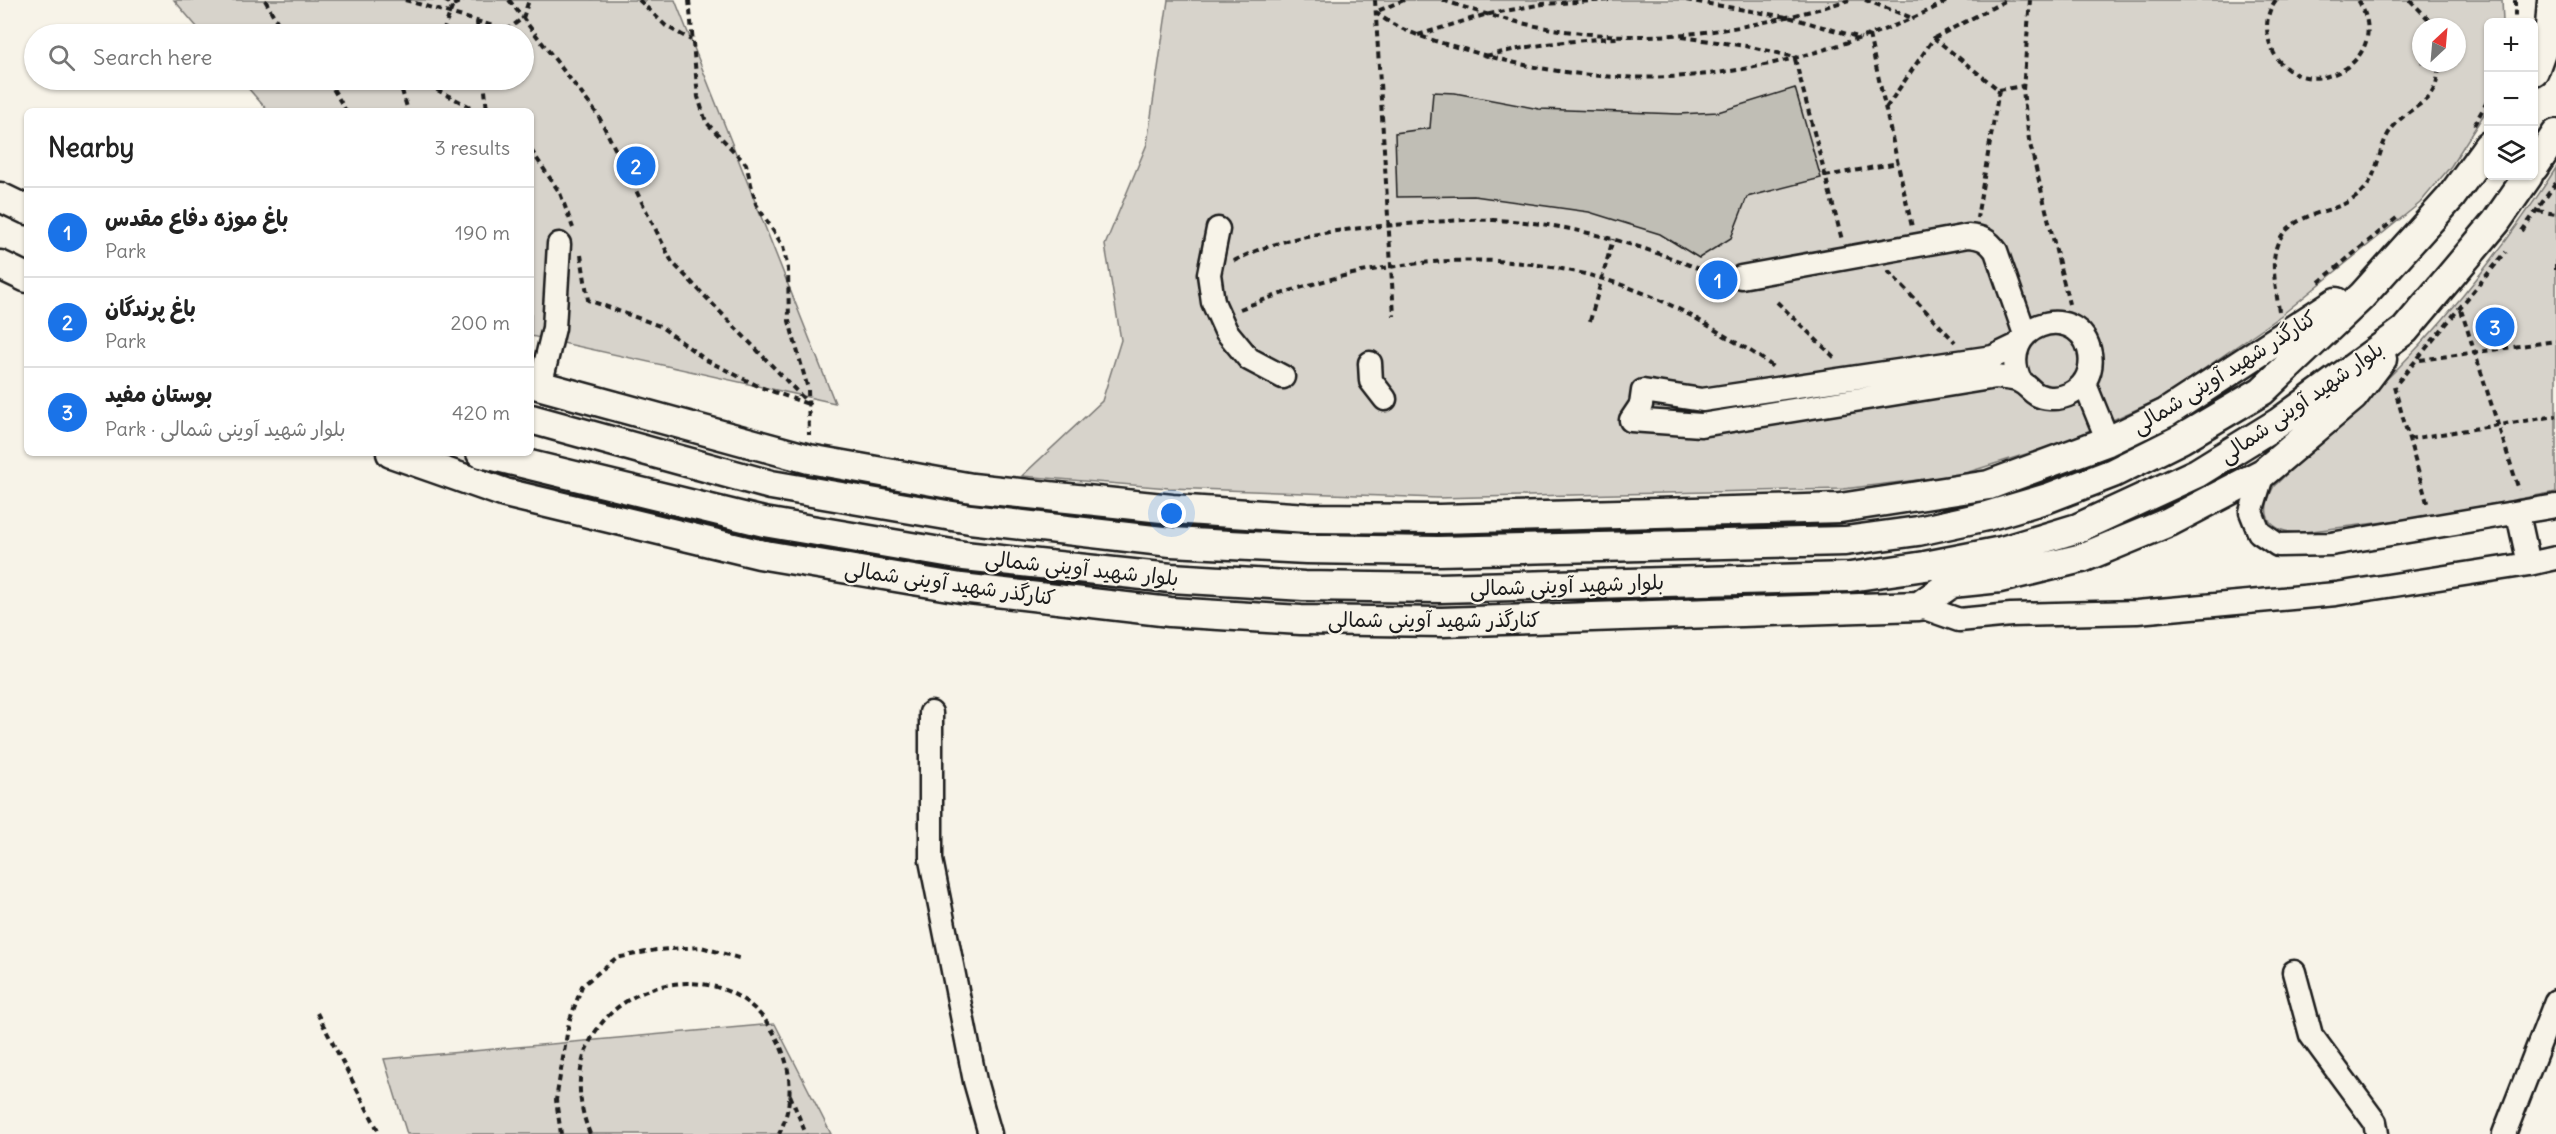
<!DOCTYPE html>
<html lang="en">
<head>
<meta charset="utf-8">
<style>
  body { margin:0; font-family:Delius,"Playpen Sans Arabic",sans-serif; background:#f2f2f2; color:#222 }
  .controls { position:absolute; right:18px; top:18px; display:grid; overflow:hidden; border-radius:9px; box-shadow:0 2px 4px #0004 }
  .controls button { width:54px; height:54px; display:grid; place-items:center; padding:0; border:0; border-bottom:2px solid #e0e0e0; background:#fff; color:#222; font:30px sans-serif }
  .compass { position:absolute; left:2412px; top:18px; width:54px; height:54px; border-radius:50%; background:#fff; box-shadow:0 2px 4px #0004; rotate:26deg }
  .you { position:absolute; left:1172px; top:514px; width:21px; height:21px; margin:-15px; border:4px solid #fff; border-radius:50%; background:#1a73e8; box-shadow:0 0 0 9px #1a73e833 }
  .badge { display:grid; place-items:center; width:39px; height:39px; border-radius:50%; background:#1a73e8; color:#fff; font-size:20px; font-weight:700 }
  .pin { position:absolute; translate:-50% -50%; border:3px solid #fff; box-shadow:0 2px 6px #0006 }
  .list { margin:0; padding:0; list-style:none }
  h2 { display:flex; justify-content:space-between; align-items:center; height:78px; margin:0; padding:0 24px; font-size:26px }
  h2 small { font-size:20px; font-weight:400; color:#767676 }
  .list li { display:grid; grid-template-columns:39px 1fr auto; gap:18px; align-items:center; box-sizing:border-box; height:90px; padding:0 24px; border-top:2px solid #e0e0e0 }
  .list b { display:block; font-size:22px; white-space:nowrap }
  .list p { margin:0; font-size:20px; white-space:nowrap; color:#767676 }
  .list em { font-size:20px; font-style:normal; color:#767676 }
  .icon { flex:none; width:33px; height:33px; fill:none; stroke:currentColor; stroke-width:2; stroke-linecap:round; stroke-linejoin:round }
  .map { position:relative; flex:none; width:2556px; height:1134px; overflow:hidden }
  .search { position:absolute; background:#fff; box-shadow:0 2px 4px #0004; left:24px; top:24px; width:510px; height:66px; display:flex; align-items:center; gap:15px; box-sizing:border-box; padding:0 21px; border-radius:33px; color:#767676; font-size:22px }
  .panel { position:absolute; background:#fff; box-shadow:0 2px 4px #0004; left:24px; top:108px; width:510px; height:348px; border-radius:9px }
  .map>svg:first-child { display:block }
</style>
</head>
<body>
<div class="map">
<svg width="2556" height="1134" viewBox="0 0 2556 1134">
  <rect width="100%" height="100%" fill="#f7f3e8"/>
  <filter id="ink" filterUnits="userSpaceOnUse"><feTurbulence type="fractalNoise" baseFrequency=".0167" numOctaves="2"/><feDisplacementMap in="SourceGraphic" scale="12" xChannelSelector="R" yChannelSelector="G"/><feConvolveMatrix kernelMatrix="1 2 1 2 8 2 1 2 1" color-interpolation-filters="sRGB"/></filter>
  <g filter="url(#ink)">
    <path fill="#d7d3cb" stroke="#7a7874" stroke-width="1.5" fill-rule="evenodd" d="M 174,0 L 675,0 L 835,403 L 531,336 L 531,111 L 268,111 L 241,80 L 524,80 L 524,34 L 203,34 Z
      M 1168,0 L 2502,0 L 2503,22 L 2488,22 L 2488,108 L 2451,166 L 2420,203 L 2283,314 L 2162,398 L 2061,443 L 1959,475 L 1843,489 L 1437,498 L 1169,488 L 1022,476 L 1102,401 L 1121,340 L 1105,245 L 1147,144 ZM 2421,27 L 2457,27 L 2457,63 L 2421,63 Z
      M 2556,168 L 2556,492 L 2424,517 L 2296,533 C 2265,530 2260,512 2274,486 C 2316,446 2359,407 2400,366 C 2455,310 2514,234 2556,168 Z
      M 775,1024 L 831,1134 L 407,1134 L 384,1059 Z"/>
    <path fill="#c0beb5" stroke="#1c1c1c" stroke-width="1.5" d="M 1795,88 L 1821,178 L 1747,197 L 1731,238 L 1699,258 L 1660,234 L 1589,212 L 1474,196 L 1397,197 L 1395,133 L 1430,128 L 1433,92 L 1455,93 L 1539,109 L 1679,114 L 1718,112 Z"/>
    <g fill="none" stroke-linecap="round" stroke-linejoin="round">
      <defs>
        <path id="minor" d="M 1218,229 L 1209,274 L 1213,302 L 1226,331 L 1249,359 L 1283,377
          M 1741,277 L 1968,236 C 1982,237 1988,240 1996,251 L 2025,334
          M 1370,363 L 1371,381 L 1385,399
          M 2084,382 L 2108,441
          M 540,386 L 554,328 L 559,244
          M 1631,420 L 1701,425 L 1996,377 C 2003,378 2013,378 2019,381 C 2031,386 2031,397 2050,398 C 2064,399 2078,392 2085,381 C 2091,371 2092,360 2089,349 C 2075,300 1995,325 2020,381
          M 1631,420 L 1641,405 L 1643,391 L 1702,400 L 1993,357 L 2018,345
          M 2263,473 L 2251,512 L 2259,532 L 2278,545 L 2331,544 L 2556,506
          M 2518,514 L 2529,564
          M 1919,606 L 1959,620 L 2011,615 L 2137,612 L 2336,594 L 2529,564 L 2556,558
          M 931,713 L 931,860 L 975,1081 L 990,1134
          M 2294,972 L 2311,1035 L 2375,1122 L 2377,1134
          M 2504,1134 L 2556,1001"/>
        <path id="major" d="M 2534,71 L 2550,27 L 2552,0
          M 2534,167 L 2556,134
          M 0,197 L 27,210
          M 0,265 L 27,278
          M 531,383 L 809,459 L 972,488 L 1172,509 L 1307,518 L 1439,519 L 1840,508 L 1989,485 L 2108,441 L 2166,413 L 2336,302
          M 531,419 L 771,485 L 970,519 L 1171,542 L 1306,549 L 1438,551 L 1845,541 L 1918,531 L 1987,516 L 2048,498 L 2113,473 L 2181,439 L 2262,391 L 2362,296 L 2451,197 L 2488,146
          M 391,453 L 505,493 L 759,554 L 961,588 L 1170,612 L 1301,620 L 1442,622 L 1919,606 L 1952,583 L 2000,578 L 2082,558 L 2169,522 L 2263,473 L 2353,397 L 2382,359
          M 481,453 L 764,522 L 964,556 L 1171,578 L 1304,586 L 1439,588 L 1850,577 L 1925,566 L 2002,551 L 2078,528 L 2197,473 L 2278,423 L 2405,330 L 2496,222 L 2528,176"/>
      </defs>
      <use href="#minor" stroke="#1c1c1c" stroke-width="27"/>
      <use href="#major" stroke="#1c1c1c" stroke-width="33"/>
      <path stroke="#1c1c1c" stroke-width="4" stroke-dasharray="6 4.5" stroke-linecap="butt" d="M 265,0 L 284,34
        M 405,0 L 507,30 L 523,18 L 529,0
        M 444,0 L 453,5 L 464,0
        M 509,0 L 598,115 L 672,262 L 810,405
        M 639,0 L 666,26 L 691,40
        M 689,0 L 698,97 L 706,122 L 746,164 L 756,204 L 783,246 L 788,269 L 789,321 L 808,389 L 809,435
        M 1375,0 L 1394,316
        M 1404,0 L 1375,12 C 1401,33 1435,41 1467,50 C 1594,89 1713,86 1839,45 C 1877,33 1913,20 1949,0
        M 1443,0 C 1588,52 1705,44 1849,0
        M 1686,0 L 1792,18 L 1861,38
        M 1865,0 L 1915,19
        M 2030,0 L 2023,90 L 2029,140 L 2069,304
        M 2276,0 C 2266,12 2265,30 2270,44 C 2293,113 2400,65 2358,0
        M 2410,0 L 2436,27
        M 2515,0 L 2515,22
        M 477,22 L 478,34
        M 443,32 L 453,5
        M 1418,35 L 1484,15 L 1543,4 L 1611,0
        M 1869,35 L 1912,227
        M 1682,37 L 1746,46 L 1796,57
        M 1934,38 L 2007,0
        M 1486,56 C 1530,45 1572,40 1618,38
        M 1795,59 L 1842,240
        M 328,80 L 346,111
        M 399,80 L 408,111
        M 418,80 L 478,111
        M 484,80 L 487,111
        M 1999,90 L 2023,86
        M 1886,108 L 1934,38 L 1999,90 L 1977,218
        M 2474,125 L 2488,100
        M 531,150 L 560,193 L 573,228
        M 1825,176 L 1898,163
        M 2538,211 L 2556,214
        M 2522,231 L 2556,183
        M 581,255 L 588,300 L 660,326 L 706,360 L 760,387 L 808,404
        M 1234,261 C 1288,233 1347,229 1406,224 C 1435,222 1464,219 1493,220 C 1572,222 1650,248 1722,278
        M 2556,264 L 2556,271
        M 1888,271 L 1955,342
        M 2319,282 L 2399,216
        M 1777,302 L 1835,358
        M 1240,309 C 1400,245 1570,236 1720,333 C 1738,344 1758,354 1774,368
        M 2461,310 L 2519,490
        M 2279,311 C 2272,262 2263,229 2321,212 C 2335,208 2351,203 2362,192 C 2380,174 2377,146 2393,127 C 2415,100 2438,107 2439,63
        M 1590,321 L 1613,239
        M 2420,360 L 2556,341
        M 2398,382 L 2506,252
        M 2394,386 L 2428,506
        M 2409,439 L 2556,416
        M 317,1013 L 380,1134
        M 790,1095 L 806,1134
        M 561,1134 L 556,1100 L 569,1022 L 582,986 L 616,958 L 656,950 L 701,947 L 742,959
        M 590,1134 C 533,993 732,922 782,1050 C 793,1077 792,1108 779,1134"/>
      <use href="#minor" stroke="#f7f3e8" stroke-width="22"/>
      <use href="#major" stroke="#f7f3e8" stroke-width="28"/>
    </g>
  </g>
  <g text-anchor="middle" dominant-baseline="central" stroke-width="4.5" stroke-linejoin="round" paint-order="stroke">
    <g font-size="21" fill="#1c1c1c" stroke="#f7f3e8">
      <text transform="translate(2224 372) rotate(-32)">کنارگذر شهید آوینی شمالی</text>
      <text transform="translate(2301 402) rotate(-35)">بلوار شهید آوینی شمالی</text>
      <text transform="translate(1082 568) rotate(6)">بلوار شهید آوینی شمالی</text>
      <text transform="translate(950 583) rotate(8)">کنارگذر شهید آوینی شمالی</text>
      <text transform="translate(1567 585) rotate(-2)">بلوار شهید آوینی شمالی</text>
      <text x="1434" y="619">کنارگذر شهید آوینی شمالی</text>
    </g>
  </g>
</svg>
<div class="controls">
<button>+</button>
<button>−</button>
<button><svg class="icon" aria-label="layers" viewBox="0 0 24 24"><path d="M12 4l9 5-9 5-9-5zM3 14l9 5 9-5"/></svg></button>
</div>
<svg class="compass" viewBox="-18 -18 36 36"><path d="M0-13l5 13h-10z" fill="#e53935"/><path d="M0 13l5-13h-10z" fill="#767676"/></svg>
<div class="you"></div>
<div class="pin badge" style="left:1718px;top:280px">1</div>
<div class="pin badge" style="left:636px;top:166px">2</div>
<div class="pin badge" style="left:2495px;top:327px">3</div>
<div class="search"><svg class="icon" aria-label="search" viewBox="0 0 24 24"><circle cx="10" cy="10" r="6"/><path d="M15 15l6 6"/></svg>Search here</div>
<section class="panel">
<h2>Nearby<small>3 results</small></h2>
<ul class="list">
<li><span class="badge">1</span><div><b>باغ موزه دفاع مقدس</b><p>Park</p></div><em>190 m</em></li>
<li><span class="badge">2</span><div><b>باغ پرندگان</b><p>Park</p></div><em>200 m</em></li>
<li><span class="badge">3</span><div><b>بوستان مفید</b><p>Park · بلوار شهید آوینی شمالی</p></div><em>420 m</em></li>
</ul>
</section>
</div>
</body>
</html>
